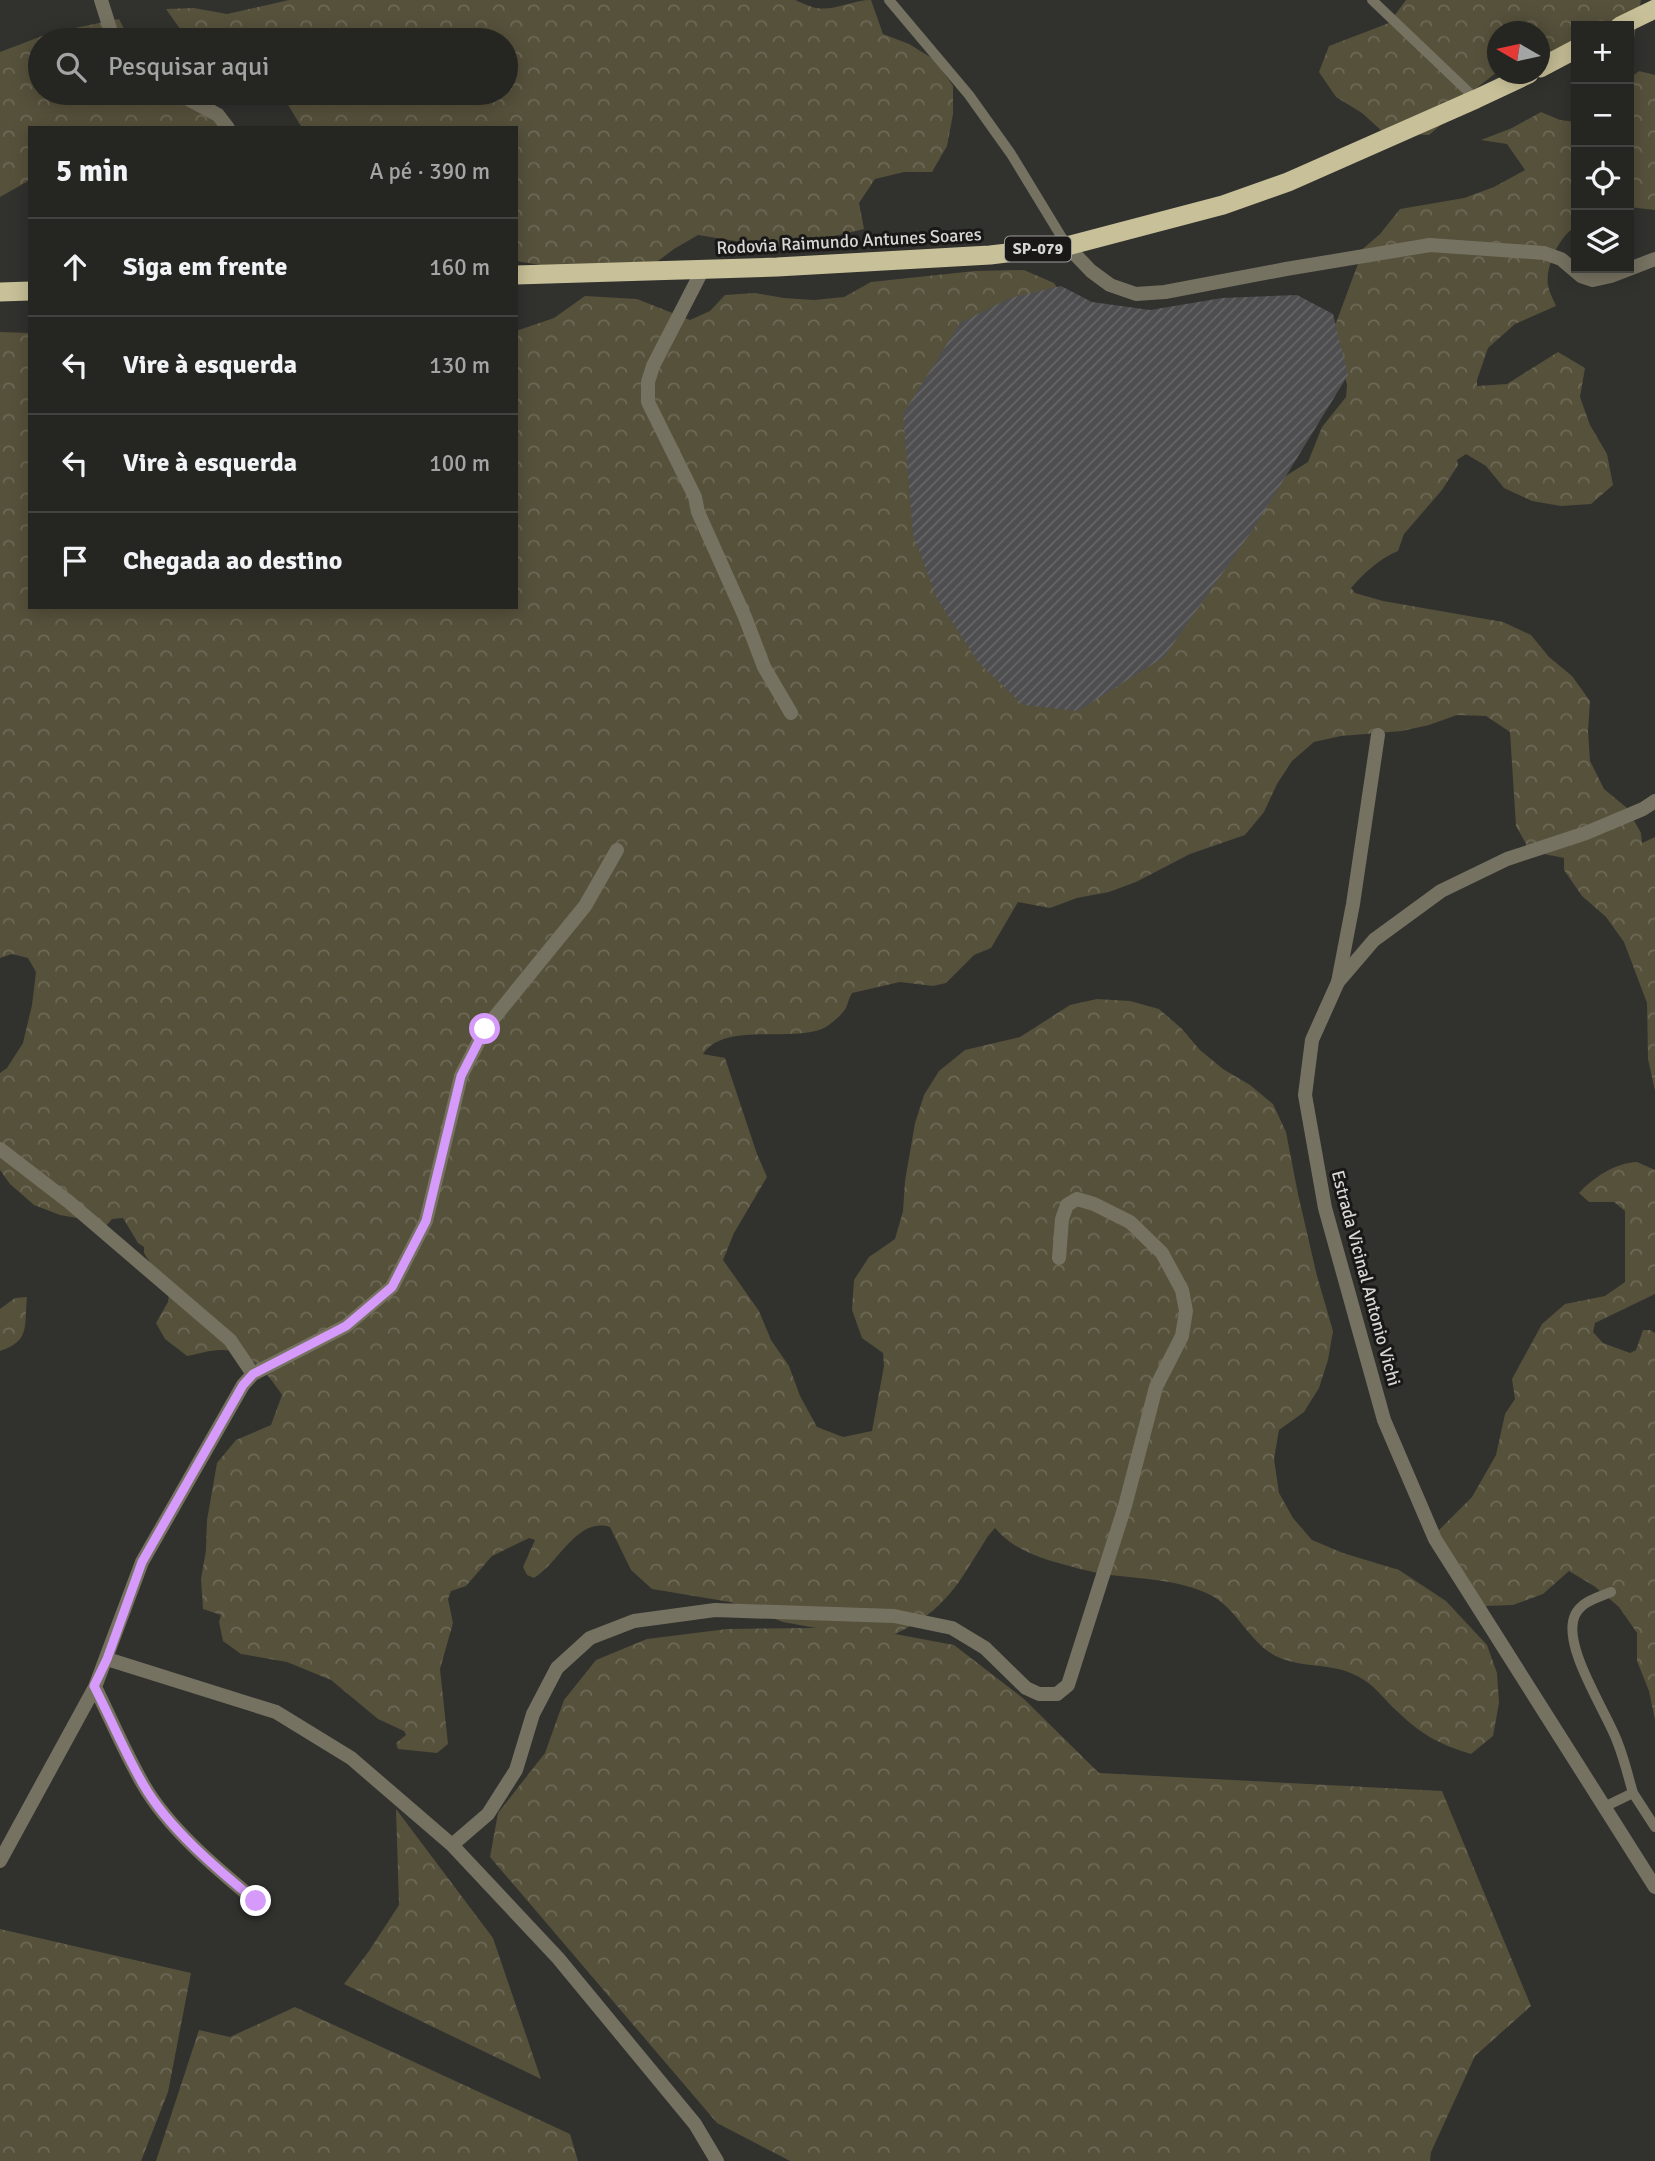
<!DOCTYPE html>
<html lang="pt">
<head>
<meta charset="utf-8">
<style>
  body { margin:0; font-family:Signika,sans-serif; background:#2d2d2a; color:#f1f3f6 }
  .controls { position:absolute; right:21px; top:21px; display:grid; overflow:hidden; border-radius:0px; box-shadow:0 4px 18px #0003 }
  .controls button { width:63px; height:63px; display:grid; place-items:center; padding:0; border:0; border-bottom:2px solid #424240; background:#252522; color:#f1f3f6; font:35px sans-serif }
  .compass { position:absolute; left:1487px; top:21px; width:63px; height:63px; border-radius:50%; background:#252522; box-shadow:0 4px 18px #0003; rotate:279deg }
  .stop { position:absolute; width:21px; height:21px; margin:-16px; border:5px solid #d69bfa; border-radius:50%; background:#fff }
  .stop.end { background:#d69bfa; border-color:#fff; box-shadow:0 2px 7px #0008 }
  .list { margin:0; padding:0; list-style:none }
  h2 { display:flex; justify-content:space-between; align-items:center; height:91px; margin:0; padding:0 28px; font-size:30px }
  h2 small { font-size:23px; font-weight:400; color:#a3a5a5 }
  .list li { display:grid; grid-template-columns:46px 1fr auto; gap:21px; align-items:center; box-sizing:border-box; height:98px; padding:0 28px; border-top:2px solid #424240 }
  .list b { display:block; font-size:26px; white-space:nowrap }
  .list em { font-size:23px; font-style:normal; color:#a3a5a5 }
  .icon { flex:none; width:38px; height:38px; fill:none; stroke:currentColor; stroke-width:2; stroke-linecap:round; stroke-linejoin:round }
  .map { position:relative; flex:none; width:1655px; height:2161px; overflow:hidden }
  .search { position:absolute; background:#252522; box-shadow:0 4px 18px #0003; left:28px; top:28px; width:490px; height:77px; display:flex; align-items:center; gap:18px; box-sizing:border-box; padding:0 24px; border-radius:38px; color:#a3a5a5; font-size:26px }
  .panel { position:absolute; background:#252522; box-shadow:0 4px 18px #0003; left:28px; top:126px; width:490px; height:483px; border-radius:0px }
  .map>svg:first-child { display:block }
</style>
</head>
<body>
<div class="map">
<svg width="1655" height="2161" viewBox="0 0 1655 2161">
  <defs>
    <pattern id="forest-crowns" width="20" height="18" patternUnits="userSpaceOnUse" patternTransform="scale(1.75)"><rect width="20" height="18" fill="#56513b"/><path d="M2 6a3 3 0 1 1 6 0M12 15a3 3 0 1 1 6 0" fill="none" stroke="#6e6956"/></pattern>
    <pattern id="building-hatch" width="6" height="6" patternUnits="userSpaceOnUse" patternTransform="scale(1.75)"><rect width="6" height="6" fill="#4e4d4f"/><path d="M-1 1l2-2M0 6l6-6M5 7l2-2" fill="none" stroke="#676667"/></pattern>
  </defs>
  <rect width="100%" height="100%" fill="#31312e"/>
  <path fill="url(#forest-crowns)" d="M 289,0 L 795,0 C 800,2 806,5 812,7 C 832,13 851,0 871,0 L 883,34 L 909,44 L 935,60 L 953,86 L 953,114 L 947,146 L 932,172 L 904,172 L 875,179 L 859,203 L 864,229 L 789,247 L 760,245 L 698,235 L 674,249 L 654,264 L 577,271 L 516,261 L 516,128 L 302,128 L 281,93 L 506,93 L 506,40 L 191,40 L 185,36 L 166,9 L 194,8 L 227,14 Z
    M 1406,0 L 1641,0 L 1634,38 L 1629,45 L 1629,26 L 1576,26 L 1576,68 L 1572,60 L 1540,56 L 1540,32 L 1498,32 L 1497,72 L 1469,94 L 1450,117 L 1429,135 L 1383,132 L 1362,113 L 1336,97 L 1319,72 L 1329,46 L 1389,23 Z
    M 119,19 L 126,33 L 137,40 L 40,40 L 40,93 L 206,93 L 233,128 L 30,128 L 30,180 L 0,197 L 0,52 L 50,33 Z
    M 1639,71 L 1655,75 L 1655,210 L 1629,207 L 1629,79 Z
    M 1541,112 L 1560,120 L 1576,122 L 1576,226 C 1560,236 1545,265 1548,285 C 1549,292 1553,299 1556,306 L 1515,324 L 1488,348 L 1477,380 L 1477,386 L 1507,384 L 1558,352 L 1585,368 L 1580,397 L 1590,425 L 1607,454 L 1613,485 L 1591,504 L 1561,506 L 1532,501 L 1504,488 L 1486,466 L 1466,454 L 1457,460 L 1458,465 L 1442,490 L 1404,534 L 1398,551 C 1379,559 1364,573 1351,588 L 1355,593 L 1383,601 L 1503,622 L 1531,635 L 1549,657 L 1572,676 L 1590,701 L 1588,731 L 1590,761 L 1604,789 L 1627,808 L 1641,833 L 1642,843 L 1655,837 L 1655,1091 L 1648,1059 L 1647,1003 L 1624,942 L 1606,917 L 1582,896 L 1564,870 L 1564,858 L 1530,851 L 1516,826 L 1510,732 L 1486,716 L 1457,715 L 1429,725 L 1402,731 L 1341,736 L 1314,742 L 1292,761 L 1277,784 L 1264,812 L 1245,835 L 1190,854 L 1136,882 L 1109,892 L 1077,898 L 1050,908 L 1018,902 L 991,948 L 974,955 L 946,983 L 933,986 L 900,982 L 852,993 C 849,998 848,1003 846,1008 C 842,1015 829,1026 822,1029 C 789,1042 724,1022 703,1054 L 725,1058 L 757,1154 L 767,1177 L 734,1233 L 723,1260 L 759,1311 L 771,1340 L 789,1366 L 800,1396 L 817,1427 L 843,1437 L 872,1431 L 884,1366 L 883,1353 L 862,1338 L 852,1310 L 854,1280 L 869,1257 L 895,1239 L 903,1211 L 905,1181 L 915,1123 L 924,1095 L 939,1071 L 965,1050 L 1020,1037 L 1070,1005 L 1097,999 L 1130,1001 L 1159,1009 L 1181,1028 L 1200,1050 L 1223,1069 L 1250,1085 L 1273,1104 L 1286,1132 L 1298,1194 L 1317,1276 L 1333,1331 L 1328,1360 L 1319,1388 L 1304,1412 L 1279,1430 L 1274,1459 L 1279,1493 L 1293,1518 L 1312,1540 L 1343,1553 L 1399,1570 L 1446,1601 L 1487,1645 L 1497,1673 L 1499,1703 L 1493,1736 L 1471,1754 C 1441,1745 1422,1735 1399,1713 C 1383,1699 1375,1684 1355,1675 C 1328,1661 1296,1670 1269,1652 C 1245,1635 1234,1604 1204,1592 C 1173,1579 1142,1579 1110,1575 C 1089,1572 1069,1566 1048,1560 C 1027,1553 1009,1545 995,1528 L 988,1536 C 959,1582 947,1610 895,1634 L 954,1645 L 1024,1699 L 1099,1773 L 1442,1791 L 1531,2006 L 1475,2056 L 1431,2152 L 1430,2161 L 790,2161 L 717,2123 L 490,1857 L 498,1813 L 545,1753 L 564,1700 L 596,1660 L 647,1639 L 727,1629 L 816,1628 L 783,1622 L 730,1602 L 652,1589 L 631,1570 L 610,1527 C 577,1517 560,1562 534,1578 L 527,1575 L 523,1567 L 535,1540 L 529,1538 L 492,1556 L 466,1586 L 451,1591 L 448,1599 L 453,1623 L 440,1669 L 448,1744 L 437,1753 L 398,1749 L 396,1743 L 406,1735 L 404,1731 L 378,1719 L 331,1680 L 287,1662 L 241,1654 L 223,1641 L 219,1622 L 221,1615 L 203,1609 L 201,1579 L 206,1550 L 207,1520 L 217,1463 L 236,1440 L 271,1425 L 282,1395 C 269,1375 247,1348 221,1350 C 210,1350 198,1354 187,1356 L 165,1339 L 156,1323 L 168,1302 L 169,1293 L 144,1253 L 144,1247 L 138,1243 L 123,1218 L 112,1219 L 106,1226 L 93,1221 L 60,1215 L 34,1205 L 10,1184 L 0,1170 L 0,1073 L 7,1068 L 23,1043 L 32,1005 L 36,972 L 28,958 L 12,954 L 0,958 L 0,332 L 30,333 L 30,607 L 516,607 L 516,331 L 554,318 L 585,296 L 637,299 L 690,320 L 710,311 L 725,295 L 755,293 L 784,298 L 814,300 L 844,297 L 871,282 L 975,271 L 1024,270 L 1054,283 L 1073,311 L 1284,477 L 1308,462 L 1322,427 L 1346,397 L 1347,385 L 1333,331 L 1359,261 L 1357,254 L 1380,234 L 1400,209 L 1464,198 L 1494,187 L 1525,170 L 1507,144 L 1481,140 L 1512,128 Z
    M 1637,1162 L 1655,1170 L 1655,1294 L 1595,1323 L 1593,1332 L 1603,1343 L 1630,1353 L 1636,1350 L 1643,1330 L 1650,1330 L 1655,1333 L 1655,1720 L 1649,1691 L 1637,1661 L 1637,1633 L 1619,1607 L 1594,1586 L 1569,1571 L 1543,1594 L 1513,1605 L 1485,1606 L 1438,1531 L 1472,1497 L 1496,1455 L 1505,1414 L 1515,1399 L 1512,1379 L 1542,1324 L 1565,1304 L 1605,1296 L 1625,1282 L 1625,1211 L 1614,1202 L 1589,1202 L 1579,1193 C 1594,1177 1615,1163 1637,1162 Z
    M 27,1297 C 24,1325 31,1341 0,1351 L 0,1309 L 15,1298 Z
    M 396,1809 L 493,1938 L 541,2079 L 344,1984 L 369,1951 L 399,1905 Z
    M 0,1929 L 191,1973 L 168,2092 L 141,2161 L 0,2161 Z
    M 295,2007 L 570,2134 L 578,2161 L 156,2161 L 199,2030 L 230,2037 Z"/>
  <path fill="url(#building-hatch)" d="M 1061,286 L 1092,302 L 1150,310 L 1222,298 L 1297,295 L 1333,314 L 1348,375 L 1254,528 L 1164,657 L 1078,711 L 1023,705 L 978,662 L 936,597 L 913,534 L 903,414 L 960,323 L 1010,298 Z"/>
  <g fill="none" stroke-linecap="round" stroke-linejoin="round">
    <path stroke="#767261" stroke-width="10" d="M 889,0 L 969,95 L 1011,154 L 1067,246
      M 1372,0 L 1476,99
      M 1633,1793 L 1655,1827
      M 1604,1807 L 1633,1793 C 1628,1776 1624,1758 1617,1741 C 1606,1711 1561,1645 1575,1615 C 1582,1601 1597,1598 1611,1592"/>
    <path stroke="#767261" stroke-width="14" d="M 101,0 L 112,35 L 116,40
      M 177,93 L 218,115 L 228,128
      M 1067,246 L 1091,271 L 1110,285 L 1136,294 L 1165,292 L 1286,269 L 1430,245 L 1544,253 L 1561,259 L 1581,276 L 1593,280 L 1611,276 L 1655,259
      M 703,269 L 653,366 L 648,382 L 648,402 L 695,497 L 698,512 L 745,617 L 764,667 L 791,713
      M 1338,982 L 1353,904 L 1378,735
      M 0,1149 L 69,1202 L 230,1340 L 253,1374
      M 107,1659 L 276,1712 L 351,1758 L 452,1845 L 558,1958 L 695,2124 L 717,2161
      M 95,1687 C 111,1719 125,1753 143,1784 C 168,1828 217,1869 256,1901
      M 452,1845 L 488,1814 L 516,1770 L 533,1714 L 557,1668 L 590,1638 L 634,1621 L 715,1610 L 894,1616 L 952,1628 L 985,1648 L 1026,1688 L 1039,1694 L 1057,1694 L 1068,1685 L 1125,1506 L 1156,1387 L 1182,1336 L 1186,1311 L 1182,1290 L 1162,1253 L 1130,1222 L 1094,1204 L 1077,1199 L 1067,1205 L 1062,1219 L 1059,1258
      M 0,1861 L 95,1687 L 142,1562 L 243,1385 L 253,1374 L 346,1326 L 392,1287 L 426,1221 L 461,1076 L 485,1029 L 585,906 L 617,850"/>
    <path stroke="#767261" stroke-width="14" d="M 1655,801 L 1643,809 L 1586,833 L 1507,859 L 1441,891 L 1374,940 L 1338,982 L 1312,1040 L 1305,1095 L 1325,1208 L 1384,1420 L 1435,1539 L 1655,1887"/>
    <path stroke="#c8c098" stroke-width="19" d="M 1620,26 L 1655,9
      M 1540,68 L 1576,49
      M 516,275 L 777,267 L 990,255 L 1067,246 L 1223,205 L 1288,182 L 1476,99 L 1529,74
      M 0,292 L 30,291"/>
  </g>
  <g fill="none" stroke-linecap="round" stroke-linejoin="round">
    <path stroke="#d69bfa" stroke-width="9" d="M 256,1901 C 217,1869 168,1828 143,1784 C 125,1753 111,1719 94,1686 L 107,1659 L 142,1562 L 243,1385 L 253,1374 L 346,1326 L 392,1287 L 426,1221 L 461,1076 L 485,1029"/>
  </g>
  <g text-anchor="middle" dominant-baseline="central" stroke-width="6" stroke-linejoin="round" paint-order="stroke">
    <rect fill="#191817" stroke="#9d9d9b" stroke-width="2" x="1005" y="236.5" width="66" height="25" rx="5"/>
    <g font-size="16" font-weight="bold" fill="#d6d6d4">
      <text x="1038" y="249">SP-079</text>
    </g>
    <g font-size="18" fill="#d6d6d4" stroke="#191817">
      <text transform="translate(849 241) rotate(-3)">Rodovia Raimundo Antunes Soares</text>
      <text transform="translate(1366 1278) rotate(75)">Estrada Vicinal Antonio Vichi</text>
    </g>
  </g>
</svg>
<div class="controls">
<button>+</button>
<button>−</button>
<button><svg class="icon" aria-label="locate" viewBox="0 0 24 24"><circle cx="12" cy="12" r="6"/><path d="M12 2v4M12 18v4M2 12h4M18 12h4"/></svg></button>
<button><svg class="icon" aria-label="layers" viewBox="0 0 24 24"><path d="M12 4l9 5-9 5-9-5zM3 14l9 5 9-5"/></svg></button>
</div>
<svg class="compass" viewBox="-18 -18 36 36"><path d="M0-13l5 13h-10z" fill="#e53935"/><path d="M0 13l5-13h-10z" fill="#a3a5a5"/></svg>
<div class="stop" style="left:485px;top:1029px"></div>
<div class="stop end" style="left:256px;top:1901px"></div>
<div class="search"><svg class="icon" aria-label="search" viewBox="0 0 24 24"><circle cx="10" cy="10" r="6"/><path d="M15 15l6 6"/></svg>Pesquisar aqui</div>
<section class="panel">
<h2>5 min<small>A pé · 390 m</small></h2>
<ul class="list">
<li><svg class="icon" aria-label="ahead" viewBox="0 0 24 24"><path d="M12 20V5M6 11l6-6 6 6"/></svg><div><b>Siga em frente</b></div><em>160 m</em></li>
<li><svg class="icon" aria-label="left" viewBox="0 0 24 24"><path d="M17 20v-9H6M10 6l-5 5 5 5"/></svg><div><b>Vire à esquerda</b></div><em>130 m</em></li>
<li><svg class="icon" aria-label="left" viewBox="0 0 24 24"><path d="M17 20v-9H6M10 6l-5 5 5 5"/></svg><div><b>Vire à esquerda</b></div><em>100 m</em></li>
<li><svg class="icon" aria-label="arrive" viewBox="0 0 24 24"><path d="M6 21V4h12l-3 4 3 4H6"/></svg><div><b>Chegada ao destino</b></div></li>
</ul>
</section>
</div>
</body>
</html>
